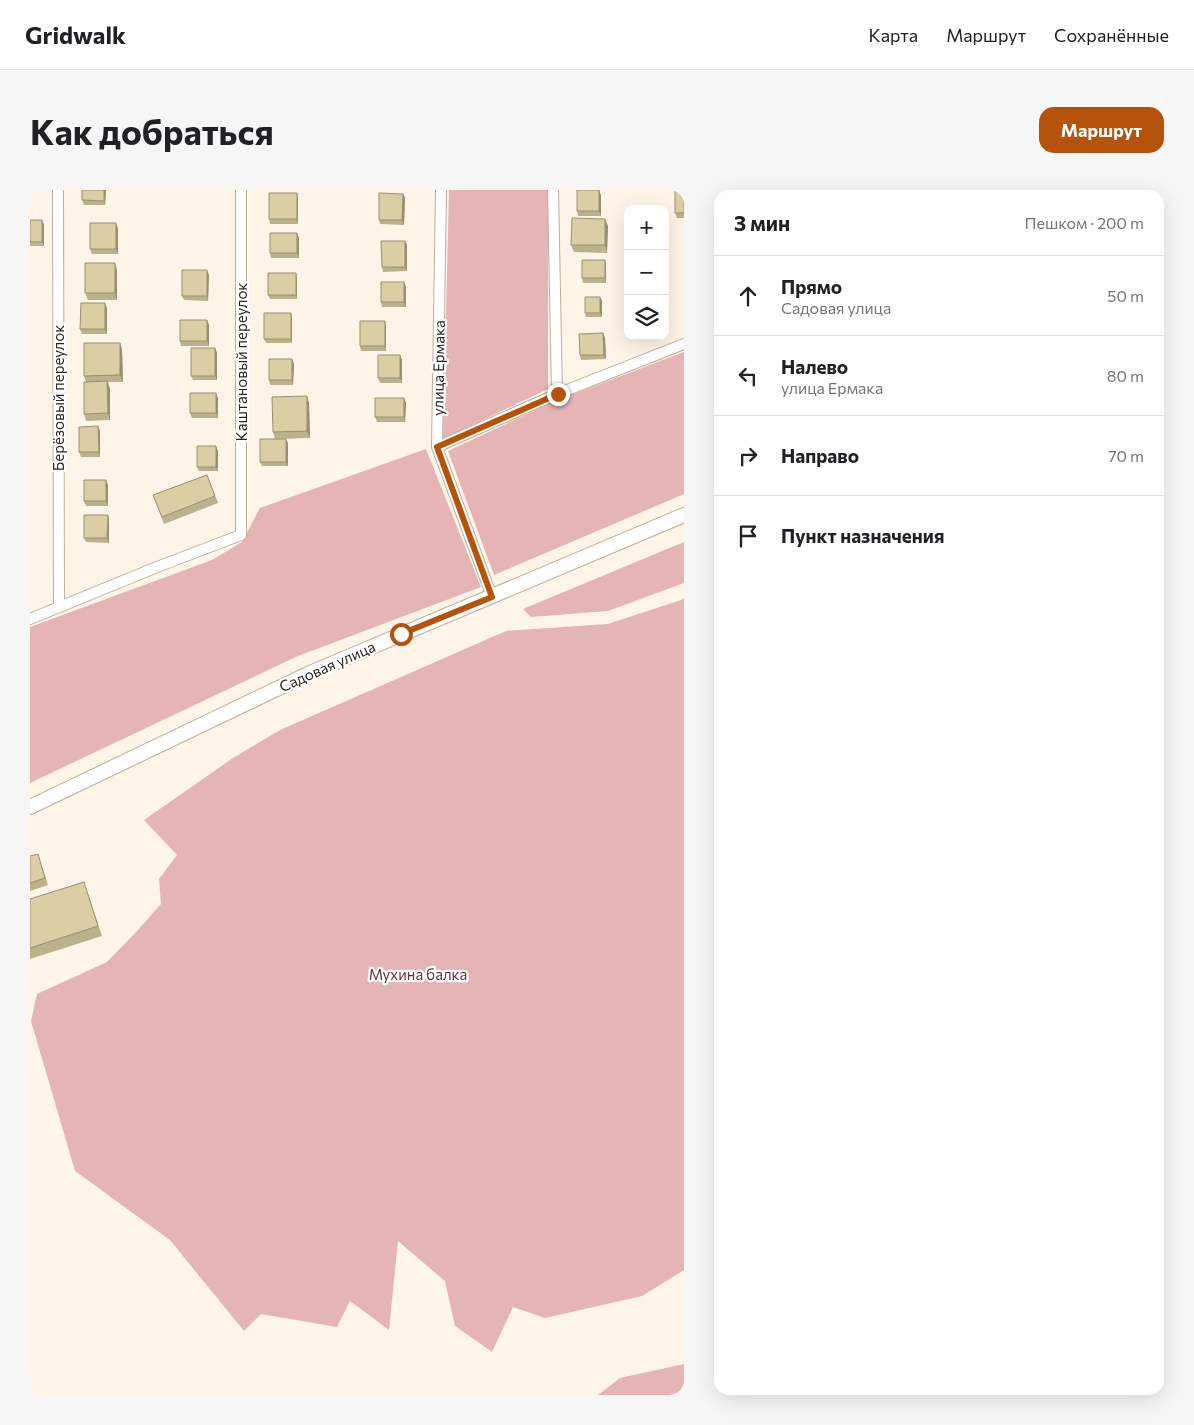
<!DOCTYPE html>
<html lang="ru">
<head>
<meta charset="utf-8">
<style>
  body { margin:0; font-family:Commissioner,sans-serif; background:#f6f6f6; color:#202124 }
  .controls { position:absolute; right:15px; top:15px; display:grid; overflow:hidden; border-radius:10px; box-shadow:0 5px 20px #0002 }
  .controls button { width:45px; height:45px; display:grid; place-items:center; padding:0; border:0; border-bottom:1px solid #e0e0e0; background:#fff; color:#202124; font:25px sans-serif }
  .stop { position:absolute; width:15px; height:15px; margin:-11px; border:4px solid #b45309; border-radius:50%; background:#fff }
  .stop.end { background:#b45309; border-color:#fff; box-shadow:0 1px 5px #0008 }
  .list { margin:0; padding:0; list-style:none }
  h2 { display:flex; justify-content:space-between; align-items:center; height:65px; margin:0; padding:0 20px; font-size:21px }
  h2 small { font-size:16px; font-weight:400; color:#757577 }
  .list li { display:grid; grid-template-columns:32px 1fr auto; gap:15px; align-items:center; box-sizing:border-box; height:80px; padding:0 20px; border-top:1px solid #e0e0e0 }
  .list b { display:block; font-size:19px; white-space:nowrap }
  .list p { margin:0; font-size:16px; white-space:nowrap; color:#757577 }
  .list em { font-size:16px; font-style:normal; color:#757577 }
  .icon { flex:none; width:28px; height:28px; fill:none; stroke:currentColor; stroke-width:2; stroke-linecap:round; stroke-linejoin:round }
  .map { position:relative; flex:none; width:654px; height:1205px; overflow:hidden; border-radius:15px }
  header { display:flex; align-items:center; gap:30px; box-sizing:border-box; height:70px; padding:0 25px; background:#fff; border-bottom:1px solid #e0e0e0 }
  header strong { font-size:24px }
  nav { display:flex; gap:28px; margin-inline-start:auto; font-size:18px }
  .intro { display:flex; align-items:center; justify-content:space-between; box-sizing:border-box; height:120px; padding:0 30px }
  h1 { margin:0; font-size:35px }
  .button { padding:12px 22px; border-radius:15px; background:#b45309; color:#fff; font-size:18px; font-weight:700 }
  main { display:flex; gap:30px; padding:0 30px }
  aside { flex:1; background:#fff; border-radius:15px; box-shadow:0 5px 20px #0002 }
  .map>svg:first-child { display:block }
</style>
</head>
<body>
<header>
<strong>Gridwalk</strong>
<nav><a>Карта</a><a>Маршрут</a><a>Сохранённые</a></nav>
</header>
<div class="intro"><h1>Как добраться</h1><a class="button">Маршрут</a></div>
<main>
<div class="map">
<svg width="654" height="1205" viewBox="0 0 654 1205">
  <rect width="100%" height="100%" fill="#fff4e8"/>
  <path fill="#e5b4b5" d="M 419,0 L 518,0 L 518,199 L 413,249 Z
    M 654,162 L 654,304 L 464,385 L 418,261 L 525,211 Z
    M 396,259 L 451,397 L 268,466 L 0,593 L 0,437 L 182,370 L 212,352 L 230,318 Z
    M 654,352 L 654,393 L 578,421 L 501,427 L 493,419 Z
    M 654,409 L 654,1080 L 612,1106 L 515,1128 L 483,1117 L 462,1162 L 425,1136 L 415,1091 L 368,1051 L 359,1140 L 320,1111 L 307,1137 L 231,1124 L 214,1141 L 140,1050 L 45,981 L 1,831 L 7,804 L 77,772 L 107,741 L 131,714 L 129,689 L 147,665 L 114,630 L 203,568 L 250,540 L 476,441 L 578,434 Z
    M 654,1174 L 654,1205 L 568,1205 L 590,1188 Z"/>
  <g fill="none" stroke-linecap="round" stroke-linejoin="round">
    <defs>
      <path id="minor" d="M 28,0 L 29,416
        M 411,0 L 407,257 L 462,407
        M 523,0 L 527,204
        M 407,257 L 527,204 L 654,154
        M 0,429 L 127,377 L 211,345 L 211,0"/>
      <path id="secondary" d="M 0,617 L 280,483 L 654,325"/>
    </defs>
    <use href="#minor" stroke="#bead9b" stroke-width="12"/>
    <use href="#secondary" stroke="#bead9b" stroke-width="16"/>
    <use href="#minor" stroke="#fff" stroke-width="10"/>
    <use href="#secondary" stroke="#fff" stroke-width="14"/>
  </g>
  <path fill="#bcb18d" d="M 52,0 L 76,0 L 75,15 L 54,15 L 52,10 Z
    M 654,0 L 654,28 L 647,28 L 645,23 Z
    M 267,3 L 268,7 L 268,34 L 240,34 L 239,29 Z
    M 373,4 L 375,8 L 374,35 L 350,34 L 349,30 Z
    M 571,5 L 571,26 L 548,26 L 547,21 Z
    M 575,29 L 578,36 L 577,63 L 544,62 L 541,55 Z
    M 0,30 L 12,30 L 14,35 L 14,56 L 0,56 Z
    M 88,38 L 88,64 L 62,64 L 60,59 Z
    M 267,43 L 269,48 L 269,68 L 241,68 L 240,63 Z
    M 377,55 L 377,81 L 353,82 L 352,77 Z
    M 575,70 L 576,75 L 576,93 L 553,93 L 552,88 Z
    M 87,80 L 87,110 L 58,110 L 55,103 Z
    M 266,83 L 267,88 L 267,109 L 240,109 L 238,105 Z
    M 179,85 L 178,111 L 154,110 L 152,106 Z
    M 374,92 L 376,97 L 376,117 L 352,117 L 351,112 Z
    M 570,107 L 572,111 L 572,127 L 556,127 L 555,123 Z
    M 77,118 L 77,144 L 52,144 L 50,139 Z
    M 261,123 L 262,128 L 262,153 L 236,153 L 234,149 Z
    M 177,130 L 179,135 L 179,156 L 151,156 L 150,151 Z
    M 355,131 L 356,136 L 356,161 L 331,161 L 330,156 Z
    M 573,143 L 575,148 L 576,169 L 551,170 L 550,165 Z
    M 90,153 L 92,160 L 93,192 L 78,192 L 80,199 L 80,230 L 56,231 L 54,224 L 56,192 L 54,186 Z
    M 185,158 L 187,163 L 187,190 L 163,190 L 161,186 Z
    M 370,165 L 372,170 L 372,193 L 350,193 L 348,188 Z
    M 262,169 L 264,174 L 263,195 L 240,195 L 239,190 Z
    M 188,208 L 188,228 L 162,228 L 160,223 Z
    M 374,208 L 376,213 L 375,232 L 347,232 L 345,227 Z
    M 279,213 L 280,248 L 249,249 L 258,253 L 258,276 L 232,276 L 230,272 L 245,249 L 243,242 Z
    M 68,236 L 70,241 L 70,267 L 51,267 L 49,262 Z
    M 188,261 L 188,281 L 169,281 L 167,277 Z
    M 177,285 L 188,313 L 134,334 L 123,305 Z
    M 78,295 L 78,316 L 56,316 L 54,311 Z
    M 78,325 L 79,330 L 79,353 L 56,352 L 54,348 Z
    M 8,664 L 18,695 L 0,701 L 0,666 Z
    M 57,701 L 72,746 L 0,769 L 0,709 Z"/>
  <path fill="#999073" d="M 74,0 L 76,0 L 75,15 L 74,11 Z
    M 569,0 L 571,5 L 571,26 L 569,21 Z
    M 267,3 L 268,7 L 268,34 L 267,29 Z
    M 373,4 L 375,8 L 374,35 L 372,30 Z
    M 575,29 L 578,36 L 577,63 L 575,55 Z
    M 12,30 L 14,35 L 14,56 L 12,52 Z
    M 86,33 L 88,38 L 88,64 L 86,59 Z
    M 267,43 L 269,48 L 269,68 L 267,63 Z
    M 375,51 L 377,55 L 377,81 L 375,77 Z
    M 575,70 L 576,75 L 576,93 L 575,88 Z
    M 85,73 L 87,80 L 87,110 L 85,103 Z
    M 177,80 L 179,85 L 178,111 L 177,106 Z
    M 266,83 L 267,88 L 267,109 L 266,105 Z
    M 374,92 L 376,97 L 376,117 L 374,112 Z
    M 570,107 L 572,111 L 572,127 L 570,123 Z
    M 75,113 L 77,118 L 77,144 L 75,139 Z
    M 261,123 L 262,128 L 262,153 L 261,149 Z
    M 177,130 L 179,135 L 179,156 L 177,151 Z
    M 355,131 L 356,136 L 356,161 L 355,156 Z
    M 573,143 L 575,148 L 576,169 L 574,165 Z
    M 90,153 L 92,160 L 93,192 L 90,185 Z
    M 185,158 L 187,163 L 187,190 L 185,186 Z
    M 370,165 L 372,170 L 372,193 L 370,188 Z
    M 262,169 L 264,174 L 263,195 L 262,190 Z
    M 77,191 L 80,199 L 80,230 L 78,223 Z
    M 186,203 L 188,208 L 188,228 L 186,223 Z
    M 277,206 L 279,213 L 280,248 L 277,241 Z
    M 374,208 L 376,213 L 375,232 L 374,227 Z
    M 68,236 L 70,241 L 70,267 L 69,262 Z
    M 256,249 L 258,253 L 258,276 L 256,272 Z
    M 186,256 L 188,261 L 188,281 L 186,277 Z
    M 76,290 L 78,295 L 78,316 L 76,311 Z
    M 78,325 L 79,330 L 79,353 L 77,348 Z"/>
  <path fill="#dbcea4" stroke="#999073" d="M 52,0 L 74,0 L 74,11 L 52,10 Z
    M 547,0 L 569,0 L 569,21 L 547,21 Z
    M 645,0 L 654,0 L 654,23 L 645,23 Z
    M 239,3 L 267,3 L 267,29 L 239,29 Z
    M 349,3 L 373,4 L 372,30 L 349,30 Z
    M 542,28 L 575,29 L 575,55 L 541,55 Z
    M 0,30 L 12,30 L 12,52 L 0,52 Z
    M 60,33 L 86,33 L 86,59 L 60,59 Z
    M 240,43 L 267,43 L 267,63 L 240,63 Z
    M 351,51 L 375,51 L 375,77 L 352,77 Z
    M 552,70 L 575,70 L 575,88 L 552,88 Z
    M 55,73 L 85,73 L 85,103 L 55,103 Z
    M 152,80 L 177,80 L 177,106 L 152,106 Z
    M 238,83 L 266,83 L 266,105 L 238,105 Z
    M 351,92 L 374,92 L 374,112 L 351,112 Z
    M 555,107 L 570,107 L 570,123 L 555,123 Z
    M 51,113 L 75,113 L 75,139 L 50,139 Z
    M 234,123 L 261,123 L 261,149 L 234,149 Z
    M 150,130 L 177,130 L 177,151 L 150,151 Z
    M 330,131 L 355,131 L 355,156 L 330,156 Z
    M 573,143 L 574,165 L 550,165 L 549,144 Z
    M 54,153 L 90,153 L 90,185 L 54,186 Z
    M 161,158 L 185,158 L 185,186 L 161,186 Z
    M 348,165 L 370,165 L 370,188 L 348,188 Z
    M 239,169 L 262,169 L 262,190 L 239,190 Z
    M 77,191 L 78,223 L 54,224 L 54,192 Z
    M 160,203 L 186,203 L 186,223 L 160,223 Z
    M 277,206 L 277,241 L 243,242 L 242,207 Z
    M 345,208 L 374,208 L 374,227 L 345,227 Z
    M 68,236 L 69,262 L 49,262 L 49,237 Z
    M 230,249 L 256,249 L 256,272 L 230,272 Z
    M 167,256 L 186,256 L 186,277 L 167,277 Z
    M 177,285 L 185,306 L 132,327 L 123,305 Z
    M 54,290 L 76,290 L 76,311 L 54,311 Z
    M 54,325 L 78,325 L 77,348 L 54,348 Z
    M 8,664 L 15,688 L 0,693 L 0,666 Z
    M 54,692 L 68,736 L 0,758 L 0,709 Z"/>
  <g fill="none" stroke-linecap="round" stroke-linejoin="round">
    <path stroke="#b45309" stroke-width="6" d="M 371,444 L 462,407 L 407,257 L 528,204"/>
  </g>
  <g text-anchor="middle" dominant-baseline="central" stroke-width="4.5" stroke-linejoin="round" paint-order="stroke">
    <g font-size="15" fill="#2c251e" stroke="#fff">
      <text transform="translate(211 172) rotate(-90)">Каштановый переулок</text>
      <text transform="translate(408 178) rotate(-89)">улица Ермака</text>
      <text transform="translate(28 208) rotate(-90)">Берёзовый переулок</text>
      <text transform="translate(297 476) rotate(-24)">Садовая улица</text>
    </g>
    <g font-size="15" fill="#6c2f34" stroke="#fff">
      <text x="388" y="784">Мухина балка</text>
    </g>
  </g>
</svg>
<div class="controls">
<button>+</button>
<button>−</button>
<button><svg class="icon" aria-label="layers" viewBox="0 0 24 24"><path d="M12 4l9 5-9 5-9-5zM3 14l9 5 9-5"/></svg></button>
</div>
<div class="stop" style="left:371px;top:444px"></div>
<div class="stop end" style="left:528px;top:204px"></div>
</div>
<aside>
<h2>3 мин<small>Пешком · 200 m</small></h2>
<ul class="list">
<li><svg class="icon" aria-label="ahead" viewBox="0 0 24 24"><path d="M12 20V5M6 11l6-6 6 6"/></svg><div><b>Прямо</b><p>Садовая улица</p></div><em>50 m</em></li>
<li><svg class="icon" aria-label="left" viewBox="0 0 24 24"><path d="M17 20v-9H6M10 6l-5 5 5 5"/></svg><div><b>Налево</b><p>улица Ермака</p></div><em>80 m</em></li>
<li><svg class="icon" aria-label="right" viewBox="0 0 24 24"><path d="M7 20v-9h11M14 6l5 5-5 5"/></svg><div><b>Направо</b></div><em>70 m</em></li>
<li><svg class="icon" aria-label="arrive" viewBox="0 0 24 24"><path d="M6 21V4h12l-3 4 3 4H6"/></svg><div><b>Пункт назначения</b></div></li>
</ul>
</aside>
</main>
</body>
</html>
